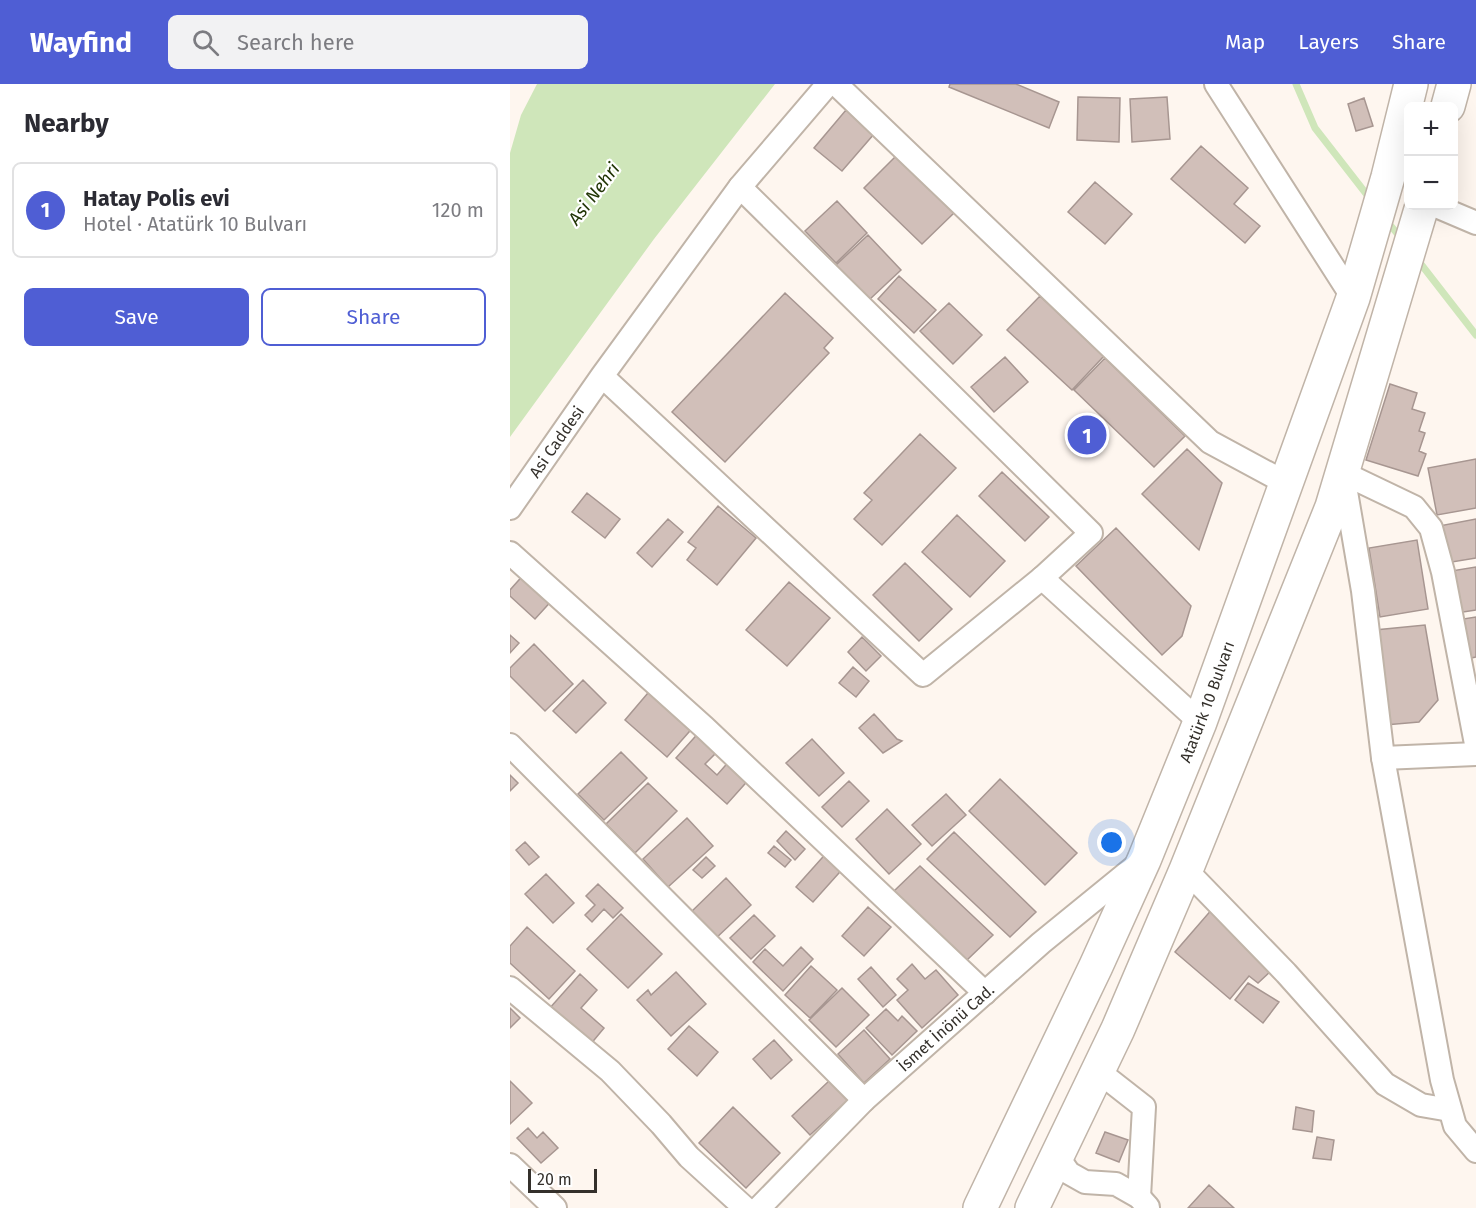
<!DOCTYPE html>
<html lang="en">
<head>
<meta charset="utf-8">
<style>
  body { margin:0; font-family:"Fira Sans",sans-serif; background:#f2f2f3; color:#2b2b33 }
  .controls { position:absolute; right:18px; top:18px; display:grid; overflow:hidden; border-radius:9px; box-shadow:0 6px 24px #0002 }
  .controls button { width:54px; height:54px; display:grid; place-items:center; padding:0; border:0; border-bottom:2px solid #e1e1e2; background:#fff; color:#2b2b33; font:30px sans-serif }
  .scale { position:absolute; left:18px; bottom:15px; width:69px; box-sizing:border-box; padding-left:6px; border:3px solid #34302b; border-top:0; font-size:16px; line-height:21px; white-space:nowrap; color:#34302b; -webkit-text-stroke:4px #fff; paint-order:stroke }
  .you { position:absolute; left:602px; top:759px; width:21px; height:21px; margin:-15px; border:4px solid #fff; border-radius:50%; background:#1a73e8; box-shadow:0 0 0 9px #1a73e833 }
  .badge { display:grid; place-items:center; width:39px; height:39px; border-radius:50%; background:#4f5ed4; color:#fff; font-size:20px; font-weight:700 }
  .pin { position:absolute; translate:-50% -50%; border:3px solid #fff; box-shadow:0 2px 6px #0006 }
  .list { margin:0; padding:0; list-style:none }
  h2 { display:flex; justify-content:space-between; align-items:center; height:78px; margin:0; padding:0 24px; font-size:26px }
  h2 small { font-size:20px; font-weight:400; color:#7c7c81 }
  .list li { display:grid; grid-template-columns:39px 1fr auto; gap:18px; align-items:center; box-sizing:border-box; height:96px; margin:0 12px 12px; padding:0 12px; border:2px solid #e1e1e2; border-radius:9px }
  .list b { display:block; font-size:22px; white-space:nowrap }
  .list p { margin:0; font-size:20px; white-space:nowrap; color:#7c7c81 }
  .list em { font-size:20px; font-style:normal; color:#7c7c81 }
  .actions { display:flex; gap:12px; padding:18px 24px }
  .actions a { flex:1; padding:14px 0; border:2px solid #4f5ed4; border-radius:9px; text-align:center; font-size:21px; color:#4f5ed4 }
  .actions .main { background:#4f5ed4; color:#fff }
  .icon { flex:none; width:33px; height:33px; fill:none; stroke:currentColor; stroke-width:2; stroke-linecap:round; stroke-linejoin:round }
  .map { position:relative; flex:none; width:966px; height:1124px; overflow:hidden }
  header { display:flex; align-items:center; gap:36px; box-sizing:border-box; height:84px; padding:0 30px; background:#4f5ed4; color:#fff }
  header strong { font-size:28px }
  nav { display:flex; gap:33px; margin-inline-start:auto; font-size:21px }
  .search { width:420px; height:54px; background:#f2f2f3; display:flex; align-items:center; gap:15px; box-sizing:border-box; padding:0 21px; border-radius:9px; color:#7c7c81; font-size:22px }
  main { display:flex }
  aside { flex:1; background:#fff }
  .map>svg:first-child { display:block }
</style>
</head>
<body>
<header>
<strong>Wayfind</strong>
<div class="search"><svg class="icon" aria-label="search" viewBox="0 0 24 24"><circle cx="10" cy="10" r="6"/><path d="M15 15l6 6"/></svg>Search here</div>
<nav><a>Map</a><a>Layers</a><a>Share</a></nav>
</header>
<main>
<aside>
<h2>Nearby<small></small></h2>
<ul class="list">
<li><span class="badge">1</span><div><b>Hatay Polis evi</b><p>Hotel · Atatürk 10 Bulvarı</p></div><em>120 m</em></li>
</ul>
<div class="actions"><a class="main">Save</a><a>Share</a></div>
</aside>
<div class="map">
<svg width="966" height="1124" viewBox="0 0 966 1124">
  <rect width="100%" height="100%" fill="#fef6ef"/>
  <path fill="#cfe6ba" d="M 27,0 L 265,0 L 144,155 L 0,353 L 0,69 L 11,31 Z"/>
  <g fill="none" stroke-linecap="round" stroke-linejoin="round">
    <path stroke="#cfe6ba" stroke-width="7" d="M 786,0 L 805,44 L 861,116
      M 875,135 L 891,154
      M 907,175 L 966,251"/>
  </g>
  <path fill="#d1bfb9" stroke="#a79691" stroke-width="1.5" d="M 440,0 L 506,0 L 549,18 L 539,44 L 439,3 Z
    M 568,13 L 610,14 L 609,58 L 567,56 Z
    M 657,13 L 660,55 L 622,58 L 620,15 Z
    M 854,14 L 863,42 L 846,47 L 838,20 Z
    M 336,26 L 364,50 L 332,87 L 304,64 Z
    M 691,62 L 738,104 L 724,120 L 750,142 L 735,159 L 661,95 Z
    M 387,71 L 445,128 L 412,160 L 354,104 Z
    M 585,98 L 622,130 L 595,160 L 558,128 Z
    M 327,117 L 357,149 L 326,179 L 295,147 Z
    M 358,151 L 391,186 L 359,216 L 326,181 Z
    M 389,192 L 426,226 L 404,249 L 368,215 Z
    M 275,209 L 323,254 L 314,264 L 319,269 L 215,378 L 162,328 Z
    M 530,212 L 594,272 L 562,306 L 497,246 Z
    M 439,219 L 472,251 L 443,280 L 410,247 Z
    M 495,273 L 518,298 L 484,328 L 461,303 Z
    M 595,274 L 675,352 L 644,383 L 564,306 Z
    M 880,300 L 907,309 L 902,325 L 915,329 L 909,347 L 915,349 L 909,367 L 916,370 L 908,392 L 856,376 Z
    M 410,350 L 446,384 L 372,461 L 344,435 L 362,416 L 354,409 Z
    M 677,365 L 712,399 L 689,466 L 632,410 Z
    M 966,375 L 966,424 L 927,431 L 918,384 Z
    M 492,388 L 539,433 L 515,457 L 469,412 Z
    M 77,409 L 110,435 L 95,454 L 62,428 Z
    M 208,422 L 246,454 L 207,501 L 177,476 L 186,464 L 178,458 Z
    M 447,431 L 495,477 L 460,513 L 412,468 Z
    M 158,435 L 173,448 L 142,483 L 127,469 Z
    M 966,435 L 966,474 L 936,479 L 929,442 Z
    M 606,444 L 681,522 L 672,552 L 652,571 L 566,482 Z
    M 907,456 L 918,525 L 870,533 L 859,464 Z
    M 395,479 L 442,525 L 409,557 L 363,511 Z
    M 966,483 L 966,526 L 947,529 L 941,487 Z
    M 16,488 L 45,513 L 25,535 L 0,512 L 0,506 Z
    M 279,498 L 320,534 L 277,582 L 236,546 Z
    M 966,533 L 966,573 L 961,574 L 953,535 Z
    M 915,541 L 928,616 L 909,638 L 875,641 L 865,546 Z
    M 0,551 L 9,559 L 0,569 Z
    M 352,553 L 371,572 L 356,587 L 338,568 Z
    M 24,560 L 63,600 L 35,627 L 0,592 L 0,584 Z
    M 343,583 L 359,597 L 346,613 L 329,599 Z
    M 73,596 L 96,619 L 66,649 L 43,627 Z
    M 143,603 L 186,640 L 157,673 L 115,636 Z
    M 364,630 L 387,655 L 392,657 L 373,669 L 349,644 Z
    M 192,645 L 212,663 L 195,680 L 207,691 L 222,674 L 242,692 L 217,720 L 166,674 Z
    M 302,655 L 334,689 L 309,712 L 276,679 Z
    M 111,668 L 137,694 L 94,736 L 68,710 Z
    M 0,691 L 8,699 L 0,707 Z
    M 490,695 L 567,769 L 535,801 L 459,727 Z
    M 339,697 L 359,717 L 332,743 L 312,723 Z
    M 138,699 L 167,727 L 125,769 L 96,740 Z
    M 436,710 L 456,731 L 422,762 L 402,741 Z
    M 377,725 L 411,760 L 379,790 L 346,755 Z
    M 177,734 L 203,762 L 158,803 L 133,775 Z
    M 276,747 L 295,765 L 285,776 L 267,757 Z
    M 444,748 L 526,828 L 500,853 L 417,775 Z
    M 15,758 L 29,773 L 19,781 L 6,766 Z
    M 264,762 L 281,776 L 275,783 L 258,769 Z
    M 320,765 L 337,780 L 303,818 L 286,803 Z
    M 196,773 L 205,782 L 192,794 L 183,786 Z
    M 410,782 L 483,851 L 457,876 L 383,808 Z
    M 36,790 L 64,819 L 43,839 L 15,810 Z
    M 216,794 L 241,821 L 203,857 L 178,831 Z
    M 88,800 L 113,824 L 103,834 L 94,825 L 82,838 L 75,831 L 85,821 L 76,812 Z
    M 358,823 L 381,843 L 354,872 L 332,852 Z
    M 703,824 L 763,885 L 748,899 L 739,892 L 720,915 L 665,868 Z
    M 111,830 L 152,870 L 118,904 L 77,865 Z
    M 244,831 L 265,852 L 241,875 L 220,854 Z
    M 17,843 L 65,887 L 39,915 L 0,879 L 0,862 Z
    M 291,863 L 303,875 L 273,907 L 243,878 L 255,865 L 273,882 Z
    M 402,880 L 415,895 L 426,886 L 448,911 L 412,944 L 387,916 L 398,906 L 387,895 Z
    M 301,882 L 327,906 L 300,934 L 275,911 Z
    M 361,883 L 386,911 L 373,923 L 348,895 Z
    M 166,888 L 196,920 L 161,952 L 127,916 L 138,906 L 141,911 Z
    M 70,890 L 87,906 L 71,924 L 94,944 L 80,961 L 39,925 Z
    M 738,899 L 769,918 L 753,939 L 725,916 Z
    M 332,904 L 359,931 L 326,963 L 299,936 Z
    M 0,924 L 10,934 L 0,944 Z
    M 376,925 L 388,937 L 392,932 L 407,947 L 382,971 L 356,944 Z
    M 179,942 L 208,968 L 187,992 L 158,965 Z
    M 354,946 L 380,975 L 354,999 L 328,970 Z
    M 264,956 L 282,976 L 261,995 L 243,975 Z
    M 320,996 L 338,1016 L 300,1051 L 282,1032 Z
    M 0,997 L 22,1019 L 0,1040 Z
    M 223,1023 L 270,1069 L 236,1104 L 189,1059 Z
    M 786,1023 L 804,1027 L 802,1048 L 783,1045 Z
    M 18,1044 L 27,1054 L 33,1048 L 48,1064 L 31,1079 L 7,1054 Z
    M 595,1048 L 618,1056 L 609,1078 L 586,1069 Z
    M 807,1053 L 824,1056 L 821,1076 L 803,1074 Z
    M 699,1101 L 724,1124 L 678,1124 Z"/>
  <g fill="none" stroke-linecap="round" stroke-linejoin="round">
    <defs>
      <g id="minor">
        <path d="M 326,0 L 700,358 L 776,399"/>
        <path d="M 706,0 L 843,214"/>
        <path d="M 230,103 L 318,0"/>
        <path d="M 926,122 L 966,139"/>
        <path d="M 833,389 L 904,423 L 921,444 L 933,488 L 966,660"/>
        <path d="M 834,396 L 853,507 L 873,674 L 932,996 L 945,1042 L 966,1067"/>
        <path id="s1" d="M 0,424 L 92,292 L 230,103 L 581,449 L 532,494 L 413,591 L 92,292"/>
        <path d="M 0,469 L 195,644 L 475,909"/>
        <path d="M 532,494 L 690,638"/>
        <path d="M 0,661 L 354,1016"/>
        <path d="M 873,674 L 966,670"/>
        <path d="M 676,786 L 776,889 L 875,1000 L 911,1021 L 940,1026"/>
        <path d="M 0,904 L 100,987 L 151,1040 L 179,1073 L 235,1124"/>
        <path d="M 588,987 L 634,1023 L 629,1113"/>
        <path d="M 547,1072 L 559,1089 L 575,1098 L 606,1100 L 629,1113 L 638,1123"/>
        <path d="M 0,1081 L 45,1124"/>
        <path id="s2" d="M 249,1124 L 354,1016 L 531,859 L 628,780"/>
      </g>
      <g id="highway">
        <path d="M 938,22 L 944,0"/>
        <path id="s3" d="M 470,1124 L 586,882 L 634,776 L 690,638 L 843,214 L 878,93 L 901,0"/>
        <path d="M 522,1124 L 608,945 L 676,786 L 822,423 L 912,122"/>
      </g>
    </defs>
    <use href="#minor" stroke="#c0b4a8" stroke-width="26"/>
    <use href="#highway" stroke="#c0b4a8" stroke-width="36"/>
    <use href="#minor" stroke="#fff" stroke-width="22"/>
    <use href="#highway" stroke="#fff" stroke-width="33"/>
  </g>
  <g text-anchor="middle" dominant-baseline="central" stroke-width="4.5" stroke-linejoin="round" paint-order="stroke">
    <g font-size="16" fill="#34302b" stroke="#fff">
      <text stroke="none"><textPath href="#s1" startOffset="81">Asi Caddesi</textPath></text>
      <text stroke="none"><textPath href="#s3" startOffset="555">Atatürk 10 Bulvarı</textPath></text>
      <text stroke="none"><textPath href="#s2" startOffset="260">İsmet İnönü Cad.</textPath></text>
    </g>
    <g font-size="18" font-style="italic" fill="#223606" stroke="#fff">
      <text transform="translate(84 110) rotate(-53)">Asi Nehri</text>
    </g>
  </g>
</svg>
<div class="controls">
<button>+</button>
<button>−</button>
</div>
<div class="scale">20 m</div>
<div class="you"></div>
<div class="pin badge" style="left:577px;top:351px">1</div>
</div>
</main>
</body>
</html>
